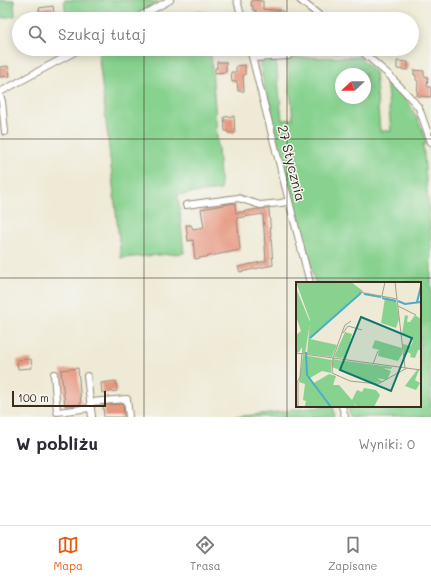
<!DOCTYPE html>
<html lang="pl">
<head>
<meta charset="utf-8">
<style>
  body { margin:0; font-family:Mali,sans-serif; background:#f7f7f7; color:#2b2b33 }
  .compass { position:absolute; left:335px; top:68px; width:36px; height:36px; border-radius:50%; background:#fff; box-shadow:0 2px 10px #0003; rotate:248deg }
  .scale { position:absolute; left:12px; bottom:10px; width:94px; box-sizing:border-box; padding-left:4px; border:2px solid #3b2a1e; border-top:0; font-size:11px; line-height:14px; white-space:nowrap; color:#3b2a1e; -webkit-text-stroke:3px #f6f6f2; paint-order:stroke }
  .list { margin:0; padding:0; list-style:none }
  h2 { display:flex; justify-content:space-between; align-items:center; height:52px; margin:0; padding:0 16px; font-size:17px }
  h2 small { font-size:13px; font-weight:400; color:#7c7c81 }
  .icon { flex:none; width:22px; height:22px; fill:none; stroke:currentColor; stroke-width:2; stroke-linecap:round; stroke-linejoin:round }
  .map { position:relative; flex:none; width:431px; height:417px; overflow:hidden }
  .search { position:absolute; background:#fff; box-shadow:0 2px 10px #0003; left:12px; right:12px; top:12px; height:44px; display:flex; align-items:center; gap:10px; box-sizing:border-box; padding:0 14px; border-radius:22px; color:#7c7c81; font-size:15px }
  .sheet { height:108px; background:#fff }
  nav { display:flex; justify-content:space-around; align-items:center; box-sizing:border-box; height:56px; border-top:1px solid #e1e1e2; background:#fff; font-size:11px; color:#7c7c81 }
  nav a { display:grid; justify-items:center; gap:2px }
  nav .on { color:#ea580c }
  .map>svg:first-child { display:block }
</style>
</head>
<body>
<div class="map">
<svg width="431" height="417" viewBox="0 0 431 417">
  <rect width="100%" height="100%" fill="#f6f6f2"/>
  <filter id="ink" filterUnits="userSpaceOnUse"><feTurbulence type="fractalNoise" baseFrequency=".025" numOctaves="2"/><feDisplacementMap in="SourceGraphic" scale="8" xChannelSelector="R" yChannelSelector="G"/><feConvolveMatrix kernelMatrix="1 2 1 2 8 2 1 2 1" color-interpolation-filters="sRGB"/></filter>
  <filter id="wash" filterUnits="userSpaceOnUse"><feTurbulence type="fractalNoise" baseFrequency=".012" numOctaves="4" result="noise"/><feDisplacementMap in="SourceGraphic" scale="16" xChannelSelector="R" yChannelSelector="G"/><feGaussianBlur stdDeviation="0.9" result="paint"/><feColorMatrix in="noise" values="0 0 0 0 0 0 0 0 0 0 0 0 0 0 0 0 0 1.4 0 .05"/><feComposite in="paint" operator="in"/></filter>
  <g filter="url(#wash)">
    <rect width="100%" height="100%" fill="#eeead5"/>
    <path fill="#87d28f" stroke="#617e56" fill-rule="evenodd" d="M 0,0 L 14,0 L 15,16 L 0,18 Z
      M 64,0 L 140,0 L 159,2 L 128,19 L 67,19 Z
      M 98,49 L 200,49 L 200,55 L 211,55 L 221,190 L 178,195 L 184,253 L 121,258 Z
      M 254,49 L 354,49 L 358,52 L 255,53 Z
      M 360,57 L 375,72 L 380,131 L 391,131 L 386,78 L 409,103 L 422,128 L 427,144 L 423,144 L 431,237 L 431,348 L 428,349 L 431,383 L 431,417 L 350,417 L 348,406 L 420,406 L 420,283 L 315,283 L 284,167 L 258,59 L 276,59 L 282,120 L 293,119 L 287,58 ZM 341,74 L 365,74 L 365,98 L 341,98 Z
      M 327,406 L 333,406 L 335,417 L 235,417 Z"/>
    <g id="blocks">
      <path fill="#e79780" d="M 252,0 L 263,1 L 263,9 L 283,11 L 283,19 L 255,19 L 256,10 L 253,10 L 253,6 L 251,6 Z
        M 53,6 L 55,19 L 41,19 L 39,8 Z
        M 194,11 L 211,12 L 210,19 L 194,18 Z
        M 397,61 L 408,62 L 408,70 L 397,69 Z
        M 217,62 L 226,62 L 226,72 L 215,73 L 215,68 L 217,68 Z
        M 245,65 L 245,75 L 243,75 L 244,91 L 238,91 L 237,81 L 232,82 L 231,72 L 236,72 L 236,66 Z
        M 8,66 L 10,76 L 0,77 L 0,67 Z
        M 414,70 L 424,71 L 424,76 L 428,77 L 427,86 L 428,87 L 431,87 L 431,97 L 417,96 L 418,81 L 416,80 L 416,75 L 414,75 Z
        M 234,116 L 235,133 L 228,133 L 228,131 L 225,131 L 224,117 Z
        M 235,203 L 236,213 L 258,209 L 269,209 L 273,265 L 240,272 L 238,267 L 266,261 L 263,214 L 237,218 L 240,250 L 195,259 L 193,240 L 188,241 L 186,225 L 191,225 L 193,229 L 204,227 L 201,209 Z
        M 31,359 L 32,368 L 18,369 L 17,360 Z
        M 78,368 L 81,404 L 67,406 L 67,405 L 65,406 L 61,370 Z
        M 116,381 L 117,391 L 102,393 L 101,383 Z
        M 123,404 L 124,417 L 104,417 L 103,405 Z"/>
    </g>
  </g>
  <g filter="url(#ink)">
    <use href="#blocks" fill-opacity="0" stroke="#948a7a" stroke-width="1"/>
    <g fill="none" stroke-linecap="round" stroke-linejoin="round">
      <defs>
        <path id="minor" d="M 237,0 L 242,19
          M 300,0 L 324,19
          M 135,19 L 170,0
          M 250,49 L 310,283
          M 359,49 L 388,74 L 409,96 L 419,108 L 431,142
          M 253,58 L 288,56
          M 0,92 L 80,49
          M 0,96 L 2,101 L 5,132
          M 186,205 L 238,198 L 260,205 L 281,203 L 289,201
          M 54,374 L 57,412 L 91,408
          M 87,376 L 92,417
          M 90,402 L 127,399 L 129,417
          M 342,406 L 345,417"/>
      </defs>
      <use href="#minor" stroke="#948a7a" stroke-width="8"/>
      <use href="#minor" stroke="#fff" stroke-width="6"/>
    </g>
  </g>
  <path fill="none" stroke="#3b2a1e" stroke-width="1" stroke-opacity="0.55" d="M 144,0 L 144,19M 287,0 L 287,19M 144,49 L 144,417M 287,49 L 287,417M 0,139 L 431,139M 0,278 L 431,278"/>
  <g text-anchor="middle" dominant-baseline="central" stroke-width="3" stroke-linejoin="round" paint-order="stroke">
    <g font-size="14" fill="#3b2a1e" stroke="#f6f6f2">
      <text transform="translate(292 163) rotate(76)">27 Stycznia</text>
    </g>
  </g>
  <g transform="translate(296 282)">
    <rect width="125" height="125" fill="#eeead5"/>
    <path d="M 0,0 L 55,0 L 67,9 L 14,57 L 41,63 L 36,75 L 11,72 L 14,38 ZM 0,6 L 14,40 L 9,72 L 6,72 L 6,65 L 3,70 L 0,70 L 0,53 L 5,49 L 0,34 ZM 89,16 L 100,18 L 103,37 L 100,46 L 85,41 ZM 109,33 L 112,34 L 111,40 L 114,40 L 119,33 L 125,37 L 125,68 L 122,68 L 119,76 L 114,75 L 115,72 L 112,70 L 108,76 L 107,62 L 115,64 L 117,58 L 114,57 L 114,54 L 106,52 ZM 49,50 L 56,52 L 50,77 L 38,75 ZM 79,58 L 106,66 L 106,72 L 102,79 L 82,74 L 83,68 L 76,66 ZM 7,73 L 36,78 L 35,91 L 26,89 L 14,96 L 18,101 L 33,92 L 40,94 L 37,103 L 43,103 L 56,118 L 61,108 L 66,110 L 68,106 L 80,108 L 84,113 L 78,125 L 61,125 L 58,121 L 60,125 L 9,124 L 10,119 L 7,118 L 9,102 L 3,100 ZM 37,77 L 42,78 L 96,85 L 95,87 L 87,86 L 95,89 L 91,98 L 81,96 L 87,100 L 77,101 L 36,85 ZM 121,88 L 123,88 L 119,98 L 124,101 L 120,108 L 109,104 Z" fill="#87d28f"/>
    <path fill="none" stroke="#49aec8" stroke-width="2" d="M 68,12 L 85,15M 86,16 L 100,19M 102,19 L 109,22 L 125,20M 121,20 L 125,4M 14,56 L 65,11M 10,70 L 11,93 L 35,125"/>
    <path fill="none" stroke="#a69d8c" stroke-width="1" d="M 99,0 L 109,86M 63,10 L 101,17M 86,14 L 89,0M 102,24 L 120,33M 55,39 L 49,43 L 47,48 L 37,76 L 36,91 L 54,99 L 82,102 L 111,86M 47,51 L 52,44 L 66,48M 0,71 L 125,88M 77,82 L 82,69M 2,100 L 2,125M 0,102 L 4,95 L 6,71"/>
    <path fill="#0f766e" fill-opacity="0.15" stroke="#0f766e" stroke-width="2" d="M 65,35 L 116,56 L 95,109 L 44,88 Z"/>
    <rect width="125" height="125" fill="none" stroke="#3b2a1e" stroke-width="2"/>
  </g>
</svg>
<svg class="compass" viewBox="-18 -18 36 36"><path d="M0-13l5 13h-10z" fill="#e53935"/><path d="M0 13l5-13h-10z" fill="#7c7c81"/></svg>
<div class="scale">100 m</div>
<div class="search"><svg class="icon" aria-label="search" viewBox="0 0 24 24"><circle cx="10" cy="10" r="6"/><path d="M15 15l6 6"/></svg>Szukaj tutaj</div>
</div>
<section class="sheet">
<h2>W pobliżu<small>Wyniki: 0</small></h2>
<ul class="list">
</ul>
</section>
<nav>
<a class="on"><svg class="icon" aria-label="map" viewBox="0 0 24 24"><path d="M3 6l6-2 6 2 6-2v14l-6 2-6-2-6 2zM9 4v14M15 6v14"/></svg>Mapa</a>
<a><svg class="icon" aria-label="directions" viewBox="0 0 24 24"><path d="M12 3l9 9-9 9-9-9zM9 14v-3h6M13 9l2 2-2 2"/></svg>Trasa</a>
<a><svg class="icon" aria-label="saved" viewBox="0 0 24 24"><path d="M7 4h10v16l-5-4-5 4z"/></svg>Zapisane</a>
</nav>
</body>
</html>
